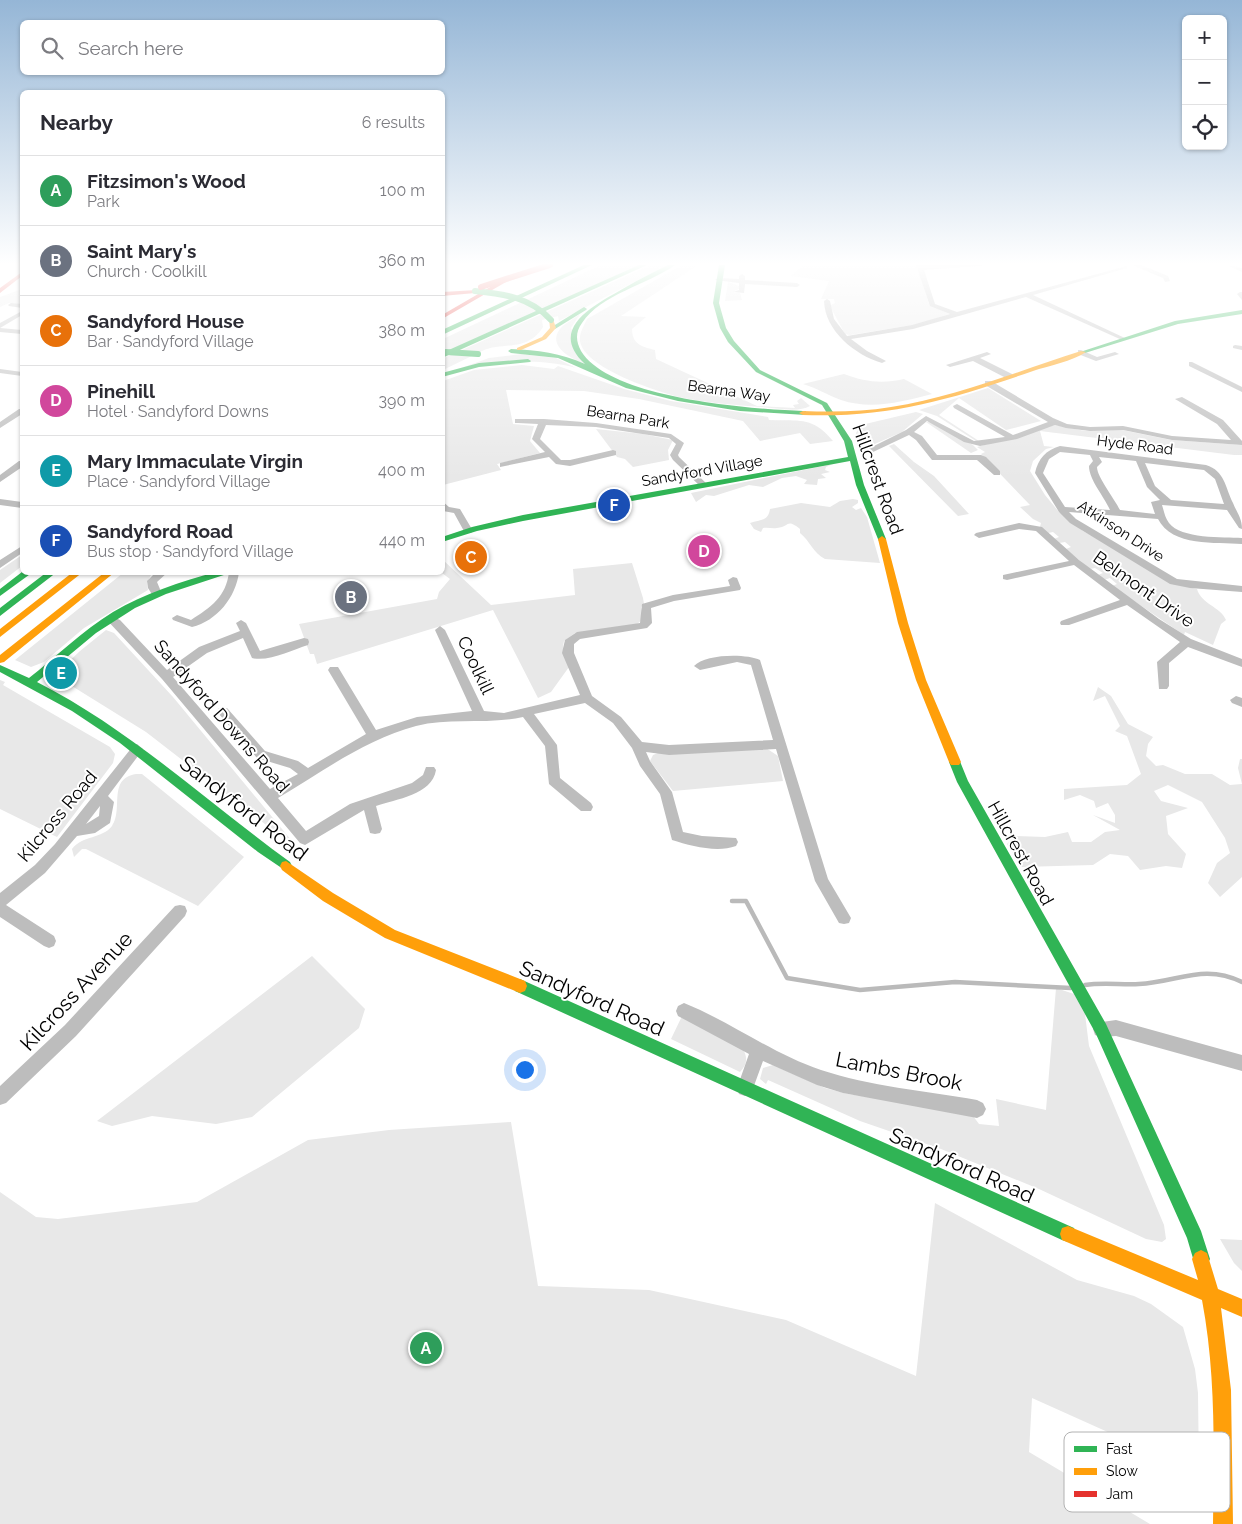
<!DOCTYPE html>
<html lang="en">
<head>
<meta charset="utf-8">
<style>
  body { margin:0; font-family:Raleway,sans-serif; background:#f2f2f3; color:#2b2b33 }
  .controls { position:absolute; right:15px; top:15px; display:grid; overflow:hidden; border-radius:8px; box-shadow:0 1px 4px #0004 }
  .controls button { width:45px; height:45px; display:grid; place-items:center; padding:0; border:0; border-bottom:1px solid #e1e1e2; background:#fff; color:#2b2b33; font:25px sans-serif }
  .you { position:absolute; left:524px; top:1069px; width:18px; height:18px; margin:-12px; border:4px solid #fff; border-radius:50%; background:#1a73e8; box-shadow:0 0 0 8px #1a73e833 }
  .badge { display:grid; place-items:center; width:32px; height:32px; border-radius:50%; background:#595959; color:#fff; font-size:16px; font-weight:700 }
  .pin { position:absolute; translate:-50% -50%; border:2px solid #fff; box-shadow:0 1px 5px #0006 }
  .list { margin:0; padding:0; list-style:none }
  h2 { display:flex; justify-content:space-between; align-items:center; height:65px; margin:0; padding:0 20px; font-size:21px }
  h2 small { font-size:16px; font-weight:400; color:#7c7c81 }
  .list li { display:grid; grid-template-columns:32px 1fr auto; gap:15px; align-items:center; box-sizing:border-box; height:70px; padding:0 20px; border-top:1px solid #e1e1e2 }
  .list b { display:block; font-size:19px; white-space:nowrap }
  .list p { margin:0; font-size:16px; white-space:nowrap; color:#7c7c81 }
  .list em { font-size:16px; font-style:normal; color:#7c7c81 }
  .icon { flex:none; width:28px; height:28px; fill:none; stroke:currentColor; stroke-width:2; stroke-linecap:round; stroke-linejoin:round }
  .map { position:relative; flex:none; width:1242px; height:1524px; overflow:hidden }
  .search { position:absolute; background:#fff; box-shadow:0 1px 4px #0004; left:20px; top:20px; width:425px; height:55px; display:flex; align-items:center; gap:12px; box-sizing:border-box; padding:0 18px; border-radius:8px; color:#7c7c81; font-size:19px }
  .panel { position:absolute; background:#fff; box-shadow:0 1px 4px #0004; left:20px; top:90px; width:425px; height:485px; border-radius:8px }
  .map>svg:first-child { display:block }
</style>
</head>
<body>
<div class="map">
<svg width="1242" height="1524" viewBox="0 0 1242 1524">
  <rect width="100%" height="100%" fill="#fff"/>
  <path fill="#e8e8e8" d="M 601,265 L 640,265 L 443,353 L 443,339 Z
    M 651,265 L 667,265 L 559,321 L 558,316 L 542,320 L 543,327 C 527,353 502,341 482,351 C 469,357 456,364 443,370 L 442,359 Z
    M 682,265 L 698,265 L 621,316 L 646,317 L 632,329 C 632,344 642,347 655,350 L 656,359 L 757,406 L 795,408 L 793,405 L 799,404 L 797,401 L 801,398 L 810,406 C 798,413 777,408 762,407 C 735,405 706,403 679,397 C 656,391 584,368 580,341 C 579,333 584,326 587,319 Z
    M 803,265 L 917,265 L 929,304 L 949,314 L 919,324 L 850,335 L 845,334 L 831,308 L 831,305 L 835,303 L 834,299 L 821,299 L 829,281 L 791,276 Z
    M 728,282 L 739,286 L 739,289 L 734,291 L 734,293 L 740,293 L 742,300 L 725,301 Z
    M 22,289 L 22,305 L 9,303 L 0,307 L 0,297 Z
    M 580,314 L 571,328 L 587,365 C 574,360 546,347 560,329 C 565,323 574,319 580,314 Z
    M 521,354 L 556,358 L 576,368 C 536,357 500,363 461,368 L 489,358 Z
    M 522,365 L 554,369 L 558,366 L 624,389 L 671,401 L 768,417 L 769,420 C 798,421 813,416 833,441 L 810,444 L 800,433 L 760,441 L 743,421 L 639,399 L 584,391 L 506,390 L 513,424 L 534,426 L 530,441 L 540,453 L 497,464 L 501,470 L 443,485 L 443,381 L 474,370 Z
    M 844,374 C 865,382 882,384 904,379 L 932,394 C 901,402 871,410 841,400 C 827,395 817,388 803,384 Z
    M 988,388 L 1041,421 L 1006,430 L 959,398 L 939,415 L 979,441 L 976,441 L 937,416 L 919,410 Z
    M 916,412 L 923,414 L 902,432 L 861,450 L 856,433 L 861,425 Z
    M 926,422 L 930,422 L 973,445 L 978,450 L 971,453 Z
    M 1055,425 L 1085,431 L 1117,429 L 1171,440 L 1242,445 L 1242,455 L 1234,455 L 1040,431 L 1044,446 L 1054,447 L 1046,449 L 1033,461 L 1030,471 L 1045,495 L 1059,512 L 1083,531 L 1178,585 L 1197,589 C 1201,604 1221,607 1226,620 L 1221,624 L 1213,645 L 1185,632 L 1184,635 L 1112,586 L 1117,584 L 1110,578 L 1104,580 L 1098,575 L 1103,573 L 1095,568 L 1090,569 L 1066,549 L 1071,547 L 1065,542 L 1059,543 L 1054,539 L 1059,537 L 1053,532 L 1048,533 L 1040,527 L 1041,523 L 1033,519 L 1020,507 L 1030,505 L 981,454 L 985,452 L 977,447 Z
    M 596,429 L 643,434 L 673,440 L 668,450 L 669,460 L 633,467 L 625,459 L 617,457 Z
    M 894,444 L 914,462 L 934,476 L 969,514 L 958,516 L 889,446 Z
    M 833,464 L 826,467 L 825,470 L 830,472 L 821,474 L 826,478 L 818,479 L 817,485 L 804,484 L 807,480 L 796,476 L 782,478 L 763,487 L 749,485 L 714,496 L 706,495 L 696,502 L 691,493 Z
    M 853,499 L 858,500 L 858,503 L 852,507 L 856,510 L 861,508 L 867,517 L 880,563 L 825,559 C 813,553 810,541 800,533 L 800,529 C 786,518 790,527 777,528 C 772,529 768,527 763,528 L 761,532 L 754,529 L 750,523 C 760,519 768,522 770,509 L 801,503 L 830,507 L 840,501 Z
    M 22,555 L 22,566 L 0,583 L 0,570 Z
    M 443,560 L 491,605 L 575,595 L 573,569 L 632,563 L 643,598 L 644,604 L 641,607 L 643,619 L 637,624 L 575,633 L 564,641 L 563,646 L 569,667 L 551,692 L 538,698 L 493,610 L 317,664 L 314,654 L 310,654 L 299,624 L 437,599 L 439,592 L 450,579 L 442,573 Z
    M 123,573 L 152,573 L 147,583 L 148,590 L 84,628 L 44,662 L 31,667 L 15,660 Z
    M 106,630 L 114,633 L 173,697 L 301,852 L 146,732 L 59,678 L 58,672 L 80,651 Z
    M 0,680 L 5,682 L 3,685 L 110,747 L 115,754 L 113,763 L 57,837 L 0,809 Z
    M 1098,687 L 1111,696 L 1128,724 L 1153,737 L 1148,744 L 1146,756 L 1156,766 L 1163,765 L 1185,774 L 1212,774 L 1230,785 L 1242,784 L 1238,768 L 1240,759 L 1242,759 L 1242,877 L 1220,897 L 1208,883 L 1217,863 L 1230,853 L 1225,838 L 1202,802 L 1168,785 L 1154,791 L 1161,801 L 1188,808 L 1166,816 L 1168,834 L 1186,854 L 1182,868 L 1166,866 L 1140,870 L 1128,856 L 1110,854 L 1093,865 L 1022,867 L 1007,844 L 1015,836 L 1045,837 L 1068,832 L 1072,842 L 1091,842 L 1105,832 L 1120,830 L 1093,815 L 1115,823 L 1115,815 L 1108,803 L 1096,808 L 1094,801 L 1080,795 L 1064,800 L 1064,789 L 1127,785 L 1141,774 L 1127,736 L 1115,731 L 1120,726 L 1105,696 L 1093,701 Z
    M 766,748 L 778,756 L 783,781 L 673,791 L 650,761 L 653,755 L 658,753 Z
    M 136,774 L 142,774 L 244,857 L 198,906 L 86,849 L 82,849 L 74,857 L 72,849 C 83,835 102,839 112,826 C 124,809 107,779 136,774 Z
    M 312,956 L 365,1009 L 359,1028 L 252,1117 L 216,1124 L 152,1116 L 112,1126 L 97,1121 Z
    M 1056,988 L 1074,994 L 1085,1014 L 1089,1046 L 1164,1225 L 1166,1239 L 1162,1242 L 1146,1239 L 1039,1189 L 941,1149 L 860,1121 L 768,1080 L 766,1084 L 760,1079 L 763,1068 L 773,1065 L 825,1088 L 848,1094 L 961,1111 L 973,1116 L 979,1124 L 999,1126 L 996,1099 L 1046,1110 Z
    M 683,1014 L 743,1049 C 748,1058 747,1065 740,1072 L 671,1039 Z
    M 511,1122 L 538,1286 L 649,1290 L 786,1320 L 916,1376 L 935,1203 L 1077,1280 L 1134,1296 L 1151,1304 L 1183,1327 L 1195,1369 L 1198,1393 L 1199,1473 L 1032,1398 L 1029,1452 L 1150,1524 L 0,1524 L 0,1192 L 36,1217 L 58,1219 L 197,1202 L 308,1140 L 389,1130 Z
    M 1220,1239 L 1242,1240 L 1242,1271 L 1234,1263 Z"/>
  <g fill="none" stroke-linecap="round" stroke-linejoin="round">
    <path stroke="#bababa" stroke-width="4.5" d="M 732,901 L 746,901 L 787,978 L 860,990 L 955,982 L 1071,988
      M 1085,985 C 1103,982 1121,985 1139,984 C 1178,982 1204,963 1242,982"/>
    <path fill="#bdbdbd" fill-rule="evenodd" d="M 916,265 L 992,265 L 924,270 L 935,304 L 957,312 L 1127,266 L 1127,268 L 1033,295 L 1127,339 L 1122,340 L 1026,297 L 913,329 L 851,339 L 867,351 L 886,361 L 882,363 C 855,355 825,331 824,301 L 827,299 L 830,301 L 834,319 L 847,336 L 912,325 L 950,314 L 930,306 Z
      M 1132,265 L 1141,265 L 1168,276 L 1170,281 L 1165,282 L 1163,278 Z
      M 1228,265 L 1242,268 L 1242,272 L 1229,266 Z
      M 742,274 L 745,276 L 745,280 L 797,283 L 800,285 L 797,287 L 745,284 L 744,293 L 733,292 L 739,290 L 739,283 L 715,280 L 718,278 L 739,279 L 739,276 Z
      M 1240,292 L 1242,292 L 1242,300 L 1237,294 Z
      M 11,303 L 22,304 L 22,308 L 9,306 L 8,305 Z
      M 22,311 L 22,315 L 0,328 L 22,330 L 22,334 L 0,332 L 0,323 Z
      M 1235,345 L 1242,346 L 1242,350 L 1233,348 L 1233,346 Z
      M 1081,350 L 1097,357 L 1115,352 L 1119,354 L 1096,361 L 1078,354 L 1078,350 Z
      M 987,352 L 991,354 L 980,358 L 1012,374 L 1012,378 L 1006,378 L 973,361 L 950,367 L 946,365 Z
      M 1192,362 L 1242,387 L 1242,392 L 1189,366 L 1189,362 Z
      M 0,369 L 22,372 L 22,376 L 0,373 Z
      M 985,381 L 991,381 L 1053,418 L 1067,424 L 1090,427 L 1123,426 L 1172,436 L 1231,440 L 1217,424 L 1175,399 L 1182,397 L 1223,420 L 1242,441 L 1242,445 L 1172,440 L 1123,430 L 1090,431 L 1066,428 L 1055,425 L 1017,439 L 980,446 L 964,442 L 927,421 L 914,432 L 922,436 L 937,455 L 981,455 L 986,457 L 1000,471 L 1000,475 L 994,475 L 977,460 L 932,460 L 916,440 L 909,435 L 873,452 L 866,450 L 906,430 L 926,416 L 974,441 L 1005,437 L 954,408 L 953,406 L 957,404 L 1013,435 L 1048,422 L 985,385 Z
      M 19,409 L 22,409 L 22,414 L 0,428 L 0,422 Z
      M 515,419 L 544,419 L 596,423 L 671,434 L 684,443 L 678,455 L 679,457 L 708,485 L 701,487 L 673,460 L 670,455 L 676,444 L 669,438 L 596,427 L 546,425 L 540,439 L 561,460 L 570,460 L 613,450 L 616,451 L 616,455 L 570,466 L 556,464 L 549,457 L 500,467 L 500,463 L 545,452 L 532,439 L 538,424 L 518,423 L 515,423 Z
      M 1060,446 L 1206,465 C 1225,471 1225,487 1233,503 C 1237,513 1242,518 1242,529 L 1239,528 L 1227,510 L 1162,505 C 1164,511 1165,518 1169,523 C 1181,539 1223,537 1242,538 L 1242,544 C 1216,542 1172,547 1158,519 L 1069,512 L 1076,519 L 1177,579 L 1242,586 L 1242,592 L 1190,588 L 1170,584 L 1070,523 L 1059,512 L 1035,473 C 1038,459 1046,450 1060,446 ZM 1060,452 L 1090,455 L 1093,461 L 1089,466 C 1089,480 1104,496 1110,510 L 1065,507 L 1043,473 L 1049,459 ZM 1099,457 L 1136,461 L 1147,487 L 1160,500 L 1151,502 L 1155,514 L 1120,510 C 1114,498 1097,477 1097,467 L 1102,462 ZM 1145,463 L 1204,470 L 1215,479 L 1224,504 L 1171,500 L 1155,486 Z
      M 19,461 L 22,461 L 22,467 L 0,482 L 0,475 Z
      M 0,499 L 22,502 L 22,508 L 0,505 Z
      M 442,501 L 449,507 L 460,509 L 473,531 L 471,533 L 465,533 L 454,513 L 443,511 Z
      M 1019,523 L 1042,527 L 1079,560 L 1159,619 L 1191,639 L 1242,659 L 1242,667 L 1188,647 L 1169,663 L 1169,686 L 1167,689 L 1159,689 L 1157,662 L 1180,642 L 1127,605 L 1069,625 L 1061,625 L 1060,623 L 1061,621 L 1120,600 L 1074,565 L 1007,580 L 1003,579 L 1003,575 L 1069,561 L 1036,531 L 1019,529 L 979,538 L 974,535 L 976,533 Z
      M 22,546 L 22,553 L 0,568 L 0,560 Z
      M 156,572 L 168,572 L 157,582 L 162,594 L 157,597 L 153,596 L 148,588 L 147,581 Z
      M 229,572 L 239,572 C 236,597 217,621 192,627 L 173,620 L 172,618 L 177,615 L 191,620 C 211,607 226,597 229,572 Z
      M 733,577 L 737,578 L 741,588 L 740,590 L 674,601 L 651,608 L 652,623 L 647,628 L 580,639 L 574,644 L 574,653 L 592,696 L 621,717 L 642,742 L 669,745 L 773,740 L 751,665 L 737,662 L 700,670 L 694,666 C 704,654 746,653 760,660 L 828,879 L 851,918 L 849,923 L 844,924 L 839,923 L 815,881 L 776,749 L 669,755 L 646,752 L 650,761 L 672,792 L 683,832 L 702,836 L 736,838 L 738,842 L 736,846 C 717,853 691,846 672,840 L 660,794 L 640,766 L 632,748 L 613,723 L 585,703 L 534,714 L 557,745 L 560,778 L 591,803 L 593,807 L 591,811 L 581,811 L 549,784 L 545,746 L 523,717 C 488,725 451,717 416,726 C 366,739 322,772 278,798 L 306,831 L 350,804 L 412,783 L 423,775 L 426,767 L 434,767 L 436,770 C 432,795 396,799 376,806 L 382,829 L 380,833 L 375,834 L 370,833 L 364,810 L 305,845 L 300,843 L 162,679 L 105,618 L 110,615 L 120,620 L 167,670 L 199,647 L 240,631 L 236,623 L 241,620 L 246,623 L 260,651 L 304,638 L 308,639 L 309,642 L 308,645 C 292,650 269,662 252,658 L 243,638 L 207,653 L 173,677 L 270,789 L 298,774 L 290,768 L 257,758 L 219,714 L 217,711 L 219,708 L 227,708 L 265,751 L 298,761 L 308,768 L 366,734 L 328,670 L 330,667 L 338,667 L 376,730 L 417,717 L 472,711 L 435,630 L 440,626 L 445,630 L 484,711 L 504,713 L 580,695 L 562,653 L 565,640 L 577,632 L 640,623 L 642,604 L 673,595 L 730,586 L 728,580 Z
      M 1236,696 L 1242,698 L 1242,707 L 1232,703 L 1230,700 Z
      M 137,744 L 143,749 L 141,752 L 108,796 L 114,802 L 110,823 L 95,833 L 77,836 L 45,873 L 6,905 L 54,936 L 56,941 L 54,946 L 49,948 L 44,946 L 0,917 L 0,893 L 35,865 L 55,844 L 133,746 ZM 100,806 L 99,816 L 86,824 Z
      M 180,905 L 185,906 L 187,911 L 185,916 L 76,1036 L 6,1103 L 0,1105 L 0,1086 L 65,1025 L 175,906 Z
      M 684,1003 C 731,1022 773,1054 821,1070 C 869,1086 926,1091 977,1100 L 983,1103 L 986,1109 L 983,1115 L 977,1118 L 843,1093 L 817,1085 L 763,1061 L 751,1094 L 745,1096 L 739,1094 L 737,1088 L 749,1054 L 678,1016 L 676,1011 L 678,1006 Z
      M 1116,1020 L 1242,1055 L 1242,1071 L 1116,1036 L 1101,1037 L 1095,1035 L 1093,1029 L 1095,1023 Z"/>
    <path fill="#30b455" fill-rule="evenodd" d="M 584,265 L 592,265 L 442,335 L 442,330 Z
      M 639,265 L 647,265 L 442,358 L 442,353 Z
      M 668,265 L 675,265 C 647,285 601,294 582,323 C 575,332 576,342 581,351 C 610,399 751,409 803,411 L 806,411 L 806,415 L 740,411 L 678,401 L 626,388 L 558,358 L 511,353 L 508,351 L 511,349 C 537,350 561,353 585,364 C 545,327 599,303 626,287 C 639,279 654,272 668,265 Z
      M 719,265 L 725,265 L 719,303 L 726,328 L 734,341 L 760,370 L 827,403 L 852,441 L 864,485 L 886,539 L 885,541 L 879,541 L 878,539 L 856,485 L 850,461 L 523,521 L 477,531 L 442,542 L 442,537 L 472,527 L 523,515 L 848,457 L 844,441 L 822,405 L 756,372 L 728,342 L 720,328 L 713,303 Z
      M 584,307 L 587,309 L 586,310 L 555,329 L 550,328 Z
      M 1242,310 L 1242,314 L 1178,324 L 1085,353 L 1080,352 L 1175,321 Z
      M 528,359 L 531,361 L 530,362 L 479,367 L 442,377 L 442,373 L 479,363 Z
      M 22,572 L 33,572 L 0,596 L 0,589 Z
      M 47,572 L 57,572 L 0,616 L 0,608 Z
      M 216,572 L 233,572 L 166,594 L 135,608 L 96,633 L 37,682 C 131,730 206,801 290,862 L 292,866 L 290,870 L 286,871 L 258,852 L 120,743 L 72,711 L 0,672 L 0,665 L 29,678 C 57,656 82,631 113,612 C 145,593 180,582 216,572 Z
      M 955,758 L 959,759 L 968,781 L 1106,1024 L 1201,1231 L 1210,1259 L 1207,1265 L 1201,1268 L 1195,1265 L 1187,1238 L 1096,1034 L 957,782 L 949,762 L 951,759 Z
      M 520,979 L 1074,1228 L 1076,1234 L 1074,1240 L 1068,1242 L 1062,1240 L 515,991 L 513,986 L 515,981 Z"/>
    <path fill="#ff9f0a" fill-rule="evenodd" d="M 549,319 L 553,319 L 556,328 L 546,339 L 521,350 L 517,350 L 517,348 L 542,337 L 550,328 Z
      M 1081,351 L 1086,352 C 1073,361 1048,366 1033,371 C 952,399 890,418 803,415 L 799,413 L 803,411 C 832,412 862,412 891,407 C 956,397 1018,371 1081,351 Z
      M 882,536 L 886,539 L 908,623 L 926,680 L 961,762 L 959,765 L 951,765 L 949,762 L 916,680 L 898,623 L 878,539 Z
      M 73,572 L 83,572 L 0,637 L 0,629 Z
      M 105,572 L 115,572 L 4,662 L 0,663 L 0,655 Z
      M 286,861 L 333,893 L 395,930 L 525,981 L 527,986 L 525,991 L 520,993 L 385,938 L 323,901 L 282,870 L 280,866 L 282,862 Z
      M 1068,1226 L 1198,1280 L 1192,1259 L 1195,1253 L 1201,1250 L 1207,1253 L 1218,1289 L 1242,1299 L 1242,1317 L 1221,1308 L 1231,1390 L 1233,1524 L 1213,1524 C 1214,1449 1216,1374 1202,1300 L 1062,1240 L 1060,1234 L 1062,1228 Z"/>
    <path fill="#e5322d" fill-rule="evenodd" d="M 22,272 L 22,276 L 0,293 L 0,288 Z
      M 504,279 L 506,282 L 442,319 L 442,315 Z
      M 477,290 L 475,293 L 442,296 L 442,292 Z"/>
    <path stroke="#30b455" stroke-width="6" d="M 475,291 C 504,294 530,297 551,320
      M 446,352 L 478,354"/>
    <path stroke="#e5322d" stroke-width="6" d="M 481,287 L 550,265"/>
  </g>
  <linearGradient id="sky" x2="0" y2="1"><stop stop-color="#95b6d6"/><stop offset="0.55" stop-color="#fff"/><stop offset="1" stop-color="#fff" stop-opacity="0"/></linearGradient>
  <rect width="1242" height="479" fill="url(#sky)"/>
  <g text-anchor="middle" dominant-baseline="central" stroke-width="4" stroke-linejoin="round" paint-order="stroke">
    <g font-size="15" fill="#000" stroke="#fff">
      <text transform="translate(729 391) rotate(8)">Bearna Way</text>
      <text transform="translate(628 417) rotate(9)">Bearna Park</text>
      <text transform="translate(1135 445) rotate(7)">Hyde Road</text>
      <text transform="translate(702 471) rotate(-10)">Sandyford Village</text>
      <text transform="translate(1121 531) rotate(33)">Atkinson Drive</text>
    </g>
    <g font-size="18" fill="#000" stroke="#fff">
      <text transform="translate(878 479) rotate(70)">Hillcrest Road</text>
      <text transform="translate(1144 589) rotate(35)">Belmont Drive</text>
      <text transform="translate(476 665) rotate(65)">Coolkill</text>
      <text transform="translate(222 716) rotate(49)">Sandyford Downs Road</text>
      <text transform="translate(57 816) rotate(-50)">Kilcross Road</text>
      <text transform="translate(1021 853) rotate(61)">Hillcrest Road</text>
    </g>
    <g font-size="21" fill="#000" stroke="#fff">
      <text transform="translate(244 808) rotate(38)">Sandyford Road</text>
      <text transform="translate(76 991) rotate(-47)">Kilcross Avenue</text>
      <text transform="translate(592 998) rotate(24)">Sandyford Road</text>
      <text transform="translate(899 1071) rotate(11)">Lambs Brook</text>
      <text transform="translate(962 1165) rotate(24)">Sandyford Road</text>
    </g>
  </g>
  <rect x="1064" y="1432" width="166" height="80" rx="8" fill="#fff" stroke="#b2b2b2" stroke-width="1"/>
  <rect x="1074" y="1446" width="23" height="6" fill="#30b455"/>
  <rect x="1074" y="1468" width="23" height="7" fill="#ff9f0a"/>
  <rect x="1074" y="1491" width="23" height="6" fill="#e5322d"/>
  <g font-size="14" fill="#000">
    <text x="1106" y="1454">Fast</text>
    <text x="1106" y="1476">Slow</text>
    <text x="1106" y="1499">Jam</text>
  </g>
</svg>
<div class="controls">
<button>+</button>
<button>−</button>
<button><svg class="icon" aria-label="locate" viewBox="0 0 24 24"><circle cx="12" cy="12" r="6"/><path d="M12 2v4M12 18v4M2 12h4M18 12h4"/></svg></button>
</div>
<div class="you"></div>
<div class="pin badge" style="left:426px;top:1348px;background:#2e9e5b">A</div>
<div class="pin badge" style="left:351px;top:597px;background:#6b7280">B</div>
<div class="pin badge" style="left:471px;top:557px;background:#e8710a">C</div>
<div class="pin badge" style="left:704px;top:551px;background:#d1479c">D</div>
<div class="pin badge" style="left:61px;top:673px;background:#0f9aa8">E</div>
<div class="pin badge" style="left:614px;top:505px;background:#1a4fb4">F</div>
<div class="search"><svg class="icon" aria-label="search" viewBox="0 0 24 24"><circle cx="10" cy="10" r="6"/><path d="M15 15l6 6"/></svg>Search here</div>
<section class="panel">
<h2>Nearby<small>6 results</small></h2>
<ul class="list">
<li><span class="badge" style="background:#2e9e5b">A</span><div><b>Fitzsimon's Wood</b><p>Park</p></div><em>100 m</em></li>
<li><span class="badge" style="background:#6b7280">B</span><div><b>Saint Mary's</b><p>Church · Coolkill</p></div><em>360 m</em></li>
<li><span class="badge" style="background:#e8710a">C</span><div><b>Sandyford House</b><p>Bar · Sandyford Village</p></div><em>380 m</em></li>
<li><span class="badge" style="background:#d1479c">D</span><div><b>Pinehill</b><p>Hotel · Sandyford Downs</p></div><em>390 m</em></li>
<li><span class="badge" style="background:#0f9aa8">E</span><div><b>Mary Immaculate Virgin</b><p>Place · Sandyford Village</p></div><em>400 m</em></li>
<li><span class="badge" style="background:#1a4fb4">F</span><div><b>Sandyford Road</b><p>Bus stop · Sandyford Village</p></div><em>440 m</em></li>
</ul>
</section>
</div>
</body>
</html>
